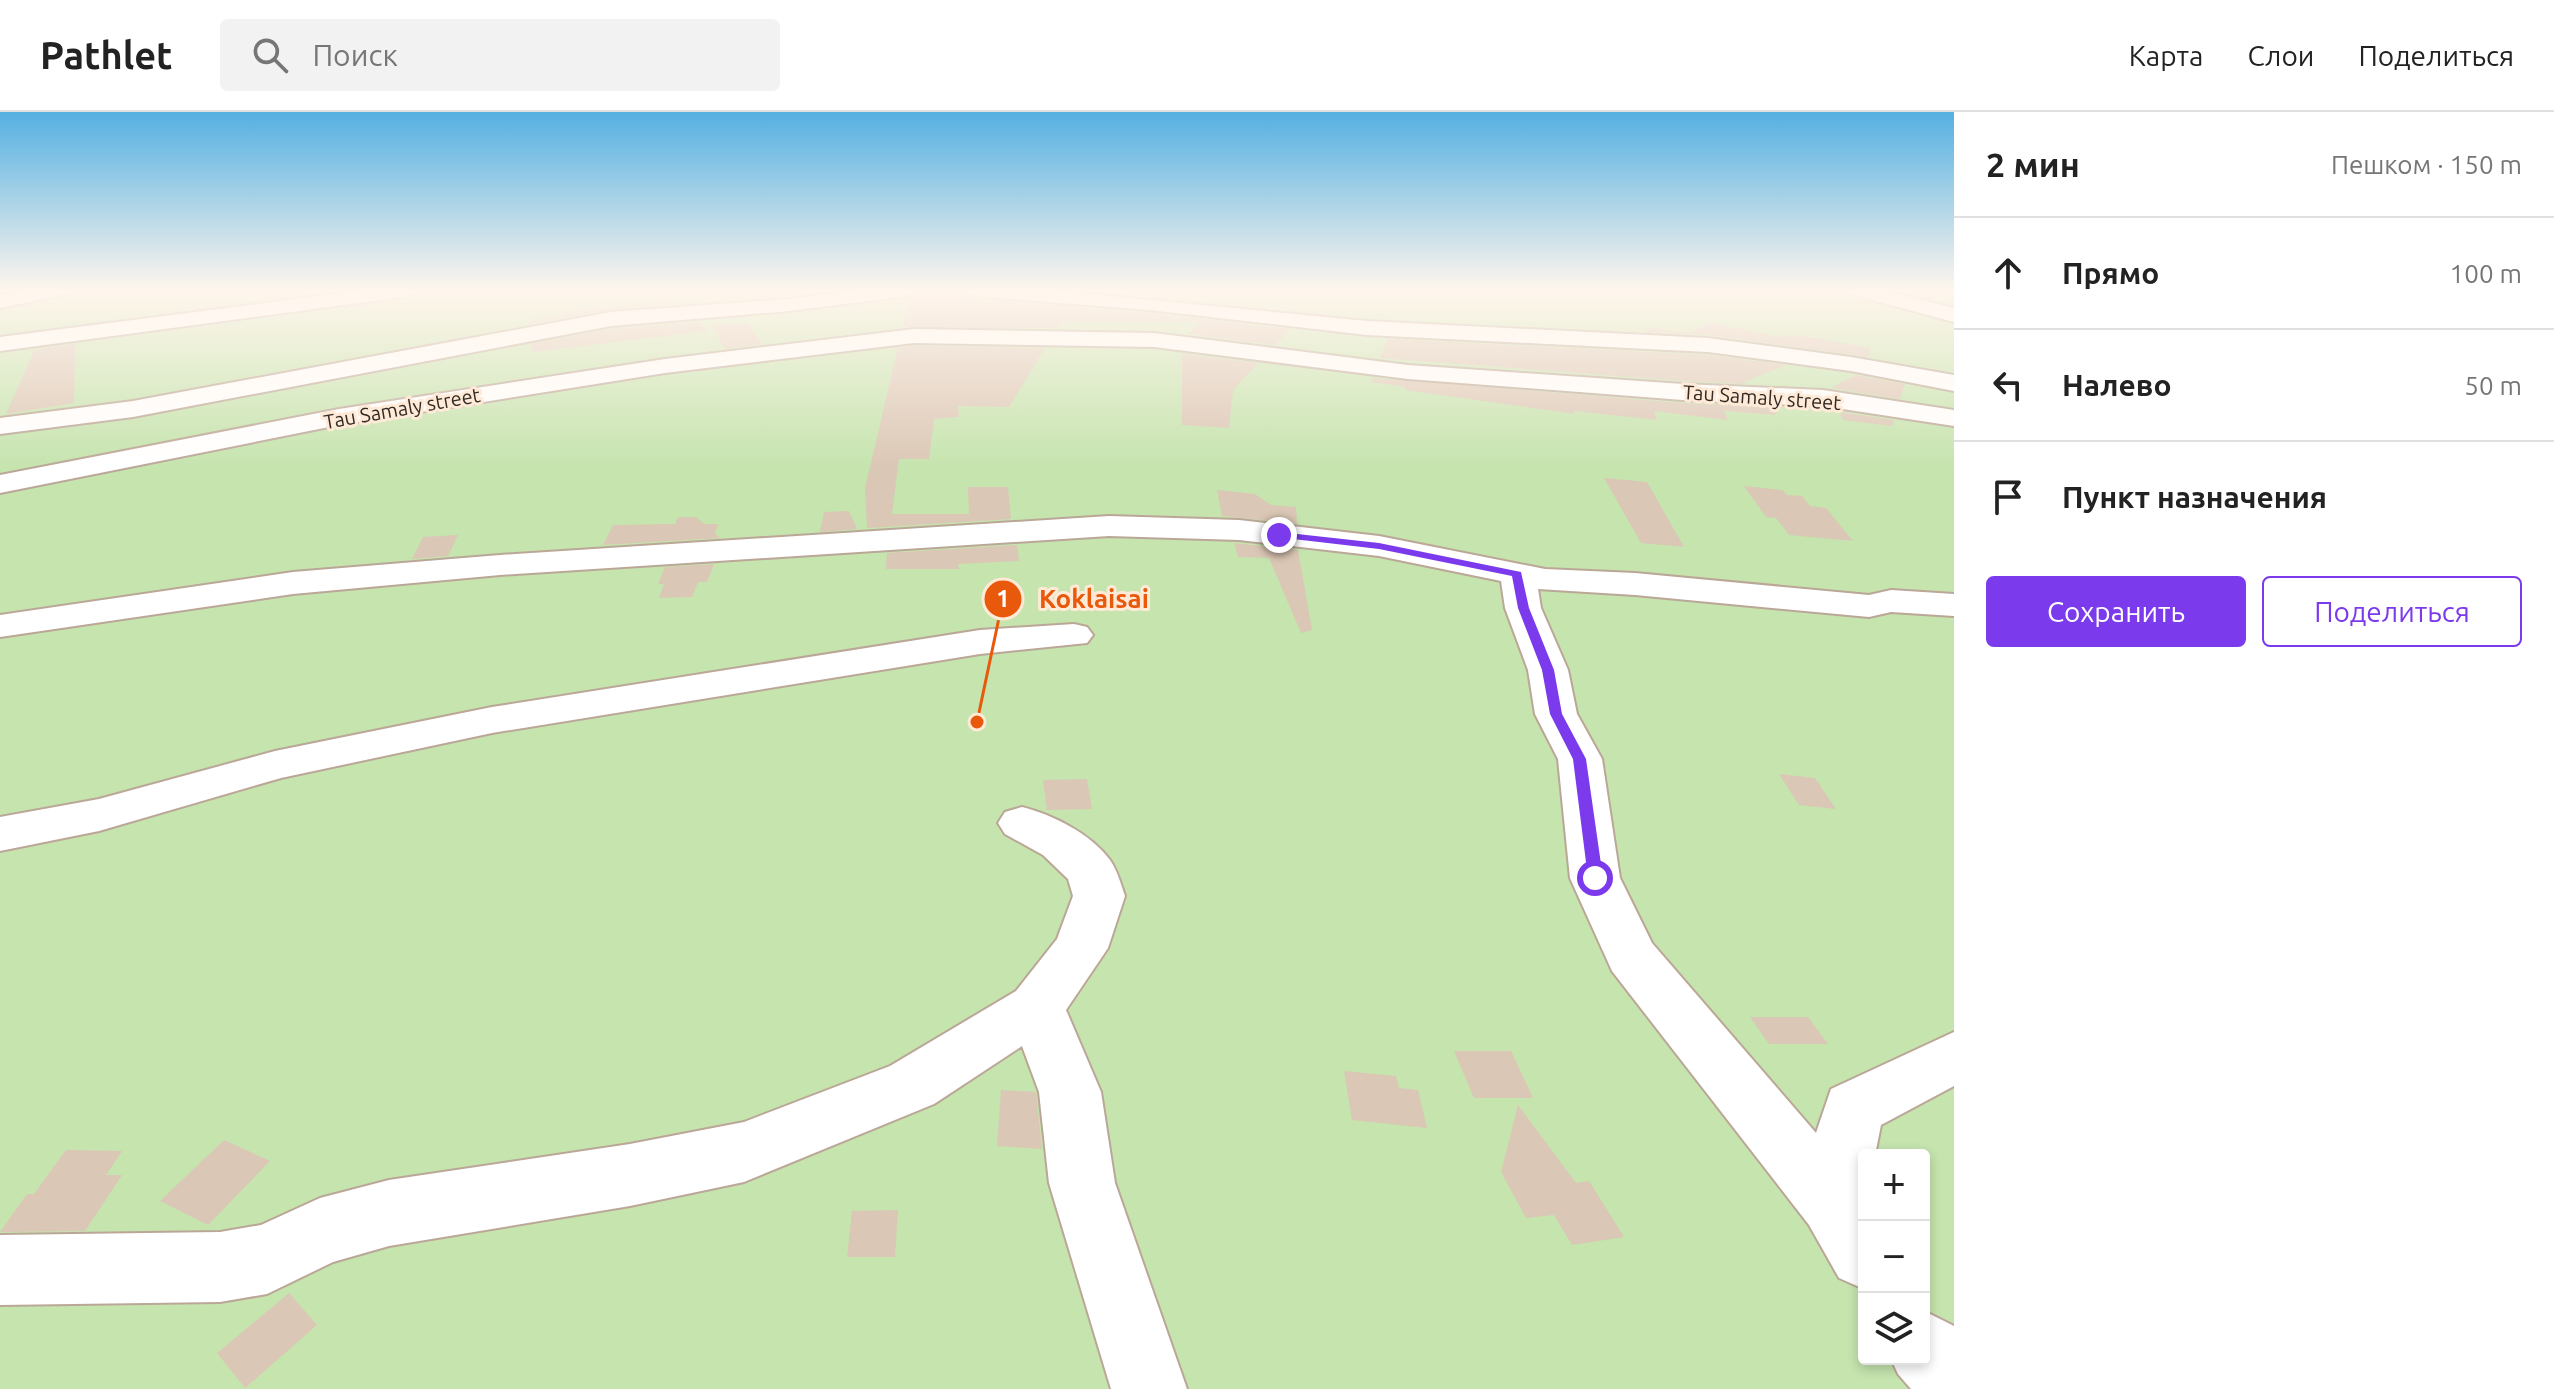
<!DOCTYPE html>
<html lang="ru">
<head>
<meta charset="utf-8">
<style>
  body { margin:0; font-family:Ubuntu,sans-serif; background:#f2f2f2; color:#222 }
  .controls { position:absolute; right:24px; bottom:24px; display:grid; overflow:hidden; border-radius:8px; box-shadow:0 4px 12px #0003 }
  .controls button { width:72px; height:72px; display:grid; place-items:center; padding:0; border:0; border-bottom:2px solid #e0e0e0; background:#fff; color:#222; font:40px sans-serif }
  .stop { position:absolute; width:24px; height:24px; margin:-18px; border:6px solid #7c3aed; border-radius:50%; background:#fff }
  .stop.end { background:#7c3aed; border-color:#fff; box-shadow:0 2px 8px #0008 }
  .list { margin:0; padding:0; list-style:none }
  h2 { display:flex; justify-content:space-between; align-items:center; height:104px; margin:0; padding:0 32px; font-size:34px }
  h2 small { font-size:26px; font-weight:400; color:#767676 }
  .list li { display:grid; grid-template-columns:52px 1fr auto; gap:24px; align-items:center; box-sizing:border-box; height:112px; padding:0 32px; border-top:2px solid #e0e0e0 }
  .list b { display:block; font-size:30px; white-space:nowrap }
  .list em { font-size:26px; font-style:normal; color:#767676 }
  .actions { display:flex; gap:16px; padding:24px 32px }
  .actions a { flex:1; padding:18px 0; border:2px solid #7c3aed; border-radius:8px; text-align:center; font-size:28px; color:#7c3aed }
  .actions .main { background:#7c3aed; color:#fff }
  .icon { flex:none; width:44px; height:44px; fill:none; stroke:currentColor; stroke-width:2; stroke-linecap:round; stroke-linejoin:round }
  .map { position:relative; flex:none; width:1954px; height:1277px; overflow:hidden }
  header { display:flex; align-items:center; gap:48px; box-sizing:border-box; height:112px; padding:0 40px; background:#fff; border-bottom:2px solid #e0e0e0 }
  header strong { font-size:38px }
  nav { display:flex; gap:44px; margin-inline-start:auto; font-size:28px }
  .search { width:560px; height:72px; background:#f2f2f2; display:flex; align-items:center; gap:20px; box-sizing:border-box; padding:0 28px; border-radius:8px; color:#767676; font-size:30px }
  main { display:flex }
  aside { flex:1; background:#fff }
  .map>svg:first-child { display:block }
</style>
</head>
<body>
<header>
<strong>Pathlet</strong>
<div class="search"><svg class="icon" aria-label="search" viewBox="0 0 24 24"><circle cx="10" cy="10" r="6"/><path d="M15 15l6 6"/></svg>Поиск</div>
<nav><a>Карта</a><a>Слои</a><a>Поделиться</a></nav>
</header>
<main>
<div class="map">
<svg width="1954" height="1277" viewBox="0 0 1954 1277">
  <rect width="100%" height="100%" fill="#ffead8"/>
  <path fill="#c5e4ae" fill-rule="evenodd" d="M 0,178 L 1954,178 L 1954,1277 L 0,1277 ZM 1864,1043 L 1924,1043 L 1924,1247 L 1864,1247 Z"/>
  <path fill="#dbc7b5" d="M 921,178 L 960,178 L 973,187 L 1150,201 L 1290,217 L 1275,233 L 1189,222 L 1200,210 L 1062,210 L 1057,216 L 903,215 L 910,186 Z
    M 666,189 L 681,192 L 611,197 L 530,212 L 529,209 L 575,199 Z
    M 699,210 L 708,219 L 532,240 L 531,232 L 611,217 Z
    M 1710,210 L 1779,225 L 1800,223 L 1870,236 L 1869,245 L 1708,223 L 1644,220 L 1647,215 L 1689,221 Z
    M 748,211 L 762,232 L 725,237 L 712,214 Z
    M 1388,227 L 1708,243 L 1786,253 L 1744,270 L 1746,272 L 1683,269 L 1380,246 Z
    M 75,232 L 74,291 L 6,302 L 35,237 Z
    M 914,234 L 1045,236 L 1009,295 L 958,294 L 959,305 L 934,307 L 929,347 L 899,347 L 892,402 L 969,402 L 968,375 L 1008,375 L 1011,407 L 867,416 L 865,376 L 898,236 Z
    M 1182,242 L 1258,251 L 1233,278 L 1229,316 L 1182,313 Z
    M 1855,263 L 1905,272 L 1900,287 L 1831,276 Z
    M 1373,266 L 1683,291 L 1768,295 L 1777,303 L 1724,299 L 1728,308 L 1654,299 L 1657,308 L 1574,299 L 1575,302 L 1405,278 L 1406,275 L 1371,270 Z
    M 1840,300 L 1894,308 L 1892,314 L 1843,308 Z
    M 1604,366 L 1647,370 L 1684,435 L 1641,431 Z
    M 1744,374 L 1783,378 L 1787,383 L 1802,384 L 1810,394 L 1826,396 L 1853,429 L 1789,423 L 1776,406 L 1766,405 Z
    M 1217,378 L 1255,382 L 1271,393 L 1296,395 L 1297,412 L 1222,404 Z
    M 849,399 L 857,417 L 820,420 L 824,400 Z
    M 678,405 L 696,405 L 704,412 L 718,412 L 715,421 L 720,426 L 603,433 L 613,413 L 675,412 Z
    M 458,423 L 448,444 L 412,447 L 423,425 Z
    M 1234,431 L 1298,438 L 1312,518 L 1301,521 L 1269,446 L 1238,445 Z
    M 1017,433 L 1019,449 L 958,452 L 959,457 L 886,457 L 887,441 Z
    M 714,452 L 707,470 L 698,470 L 692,485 L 659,486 L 664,472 L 658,472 L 665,455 Z
    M 1779,662 L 1815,666 L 1836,697 L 1799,693 Z
    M 1087,667 L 1092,697 L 1047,698 L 1043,668 Z
    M 1750,905 L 1808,905 L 1828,932 L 1769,932 Z
    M 1454,939 L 1511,939 L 1533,986 L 1474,986 Z
    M 1344,959 L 1396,964 L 1399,976 L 1418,978 L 1427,1016 L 1352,1008 Z
    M 1001,978 L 1036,980 L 1042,1037 L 997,1034 Z
    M 1518,993 L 1576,1071 L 1589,1069 L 1624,1125 L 1572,1133 L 1554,1103 L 1526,1106 L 1501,1060 Z
    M 224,1028 L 270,1049 L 208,1113 L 160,1089 Z
    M 66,1038 L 122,1039 L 106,1063 L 122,1063 L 85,1119 L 0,1120 L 27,1082 L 34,1082 Z
    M 898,1098 L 895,1145 L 847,1145 L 852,1099 Z
    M 289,1181 L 317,1213 L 245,1276 L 217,1241 Z"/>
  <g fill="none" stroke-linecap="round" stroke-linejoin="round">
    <defs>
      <path id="minor" d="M 31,178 L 70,178 L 67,182 L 0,196 L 0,184 Z
        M 366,178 L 420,178 L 410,184 L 0,239 L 0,225 Z
        M 862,178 L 918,178 L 908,184 L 789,199 L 611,214 L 133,305 L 0,322 L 0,306 L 133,289 L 611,200 L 789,187 Z
        M 963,178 L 1046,178 L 1367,209 L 1708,226 L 1851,245 L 1954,263 L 1954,279 L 1851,259 L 1708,240 L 1367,223 L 1150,198 L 973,184 Z
        M 1847,178 L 1880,178 L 1954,196 L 1954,210 L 1850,182 Z
        M 914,217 L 1154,221 L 1408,253 L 1683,272 L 1823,278 L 1954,298 L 1954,314 L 1823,294 L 1683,288 L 1408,267 L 1154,235 L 914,231 L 665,261 L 339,313 L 0,381 L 0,363 L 339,297 L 665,247 Z
        M 1109,404 L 1239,408 L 1379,424 L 1545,457 L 1635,461 L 1869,483 L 1891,478 L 1954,482 L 1954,504 L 1891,500 L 1869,505 L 1635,483 L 1538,477 L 1541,496 L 1568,558 L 1577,602 L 1602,647 L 1620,766 L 1652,831 L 1816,1021 L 1831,977 L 1954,920 L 1954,974 L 1881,1013 L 1875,1043 L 1864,1043 L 1864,1177 L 1839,1166 L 1809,1113 L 1612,859 L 1570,766 L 1558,647 L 1535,602 L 1528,558 L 1505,496 L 1501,469 L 1379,444 L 1239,428 L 1109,424 L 500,463 L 293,482 L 0,525 L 0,503 L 293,460 L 500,443 Z
        M 1074,512 L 1087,515 L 1093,523 L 1087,531 L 980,542 L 492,621 L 281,666 L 99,719 L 0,739 L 0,705 L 99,687 L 275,639 L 492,595 L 980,518 Z
        M 1022,695 C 1053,703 1090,721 1110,748 C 1117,758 1121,772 1125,784 L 1108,836 L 1066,898 L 1101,980 L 1115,1071 L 1187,1277 L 1111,1277 L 1049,1071 L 1039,980 L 1022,934 L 934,992 L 744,1070 L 630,1094 L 389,1134 L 333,1150 L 267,1182 L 220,1190 L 0,1193 L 0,1123 L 220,1120 L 261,1113 L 320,1086 L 389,1068 L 630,1032 L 744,1010 L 890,954 L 1016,879 L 1057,827 L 1073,784 L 1068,767 L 1043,743 L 1005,722 L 998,711 L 1005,700 Z
        M 1924,1199 L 1954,1214 L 1954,1277 L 1911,1277 L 1898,1262 L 1891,1247 L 1924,1247 Z"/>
    </defs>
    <use href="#minor" stroke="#bba797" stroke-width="4"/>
    <use href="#minor" fill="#fff" fill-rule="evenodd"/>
  </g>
  <linearGradient id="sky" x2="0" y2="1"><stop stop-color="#55b0e2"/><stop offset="0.5" stop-color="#fff6ed"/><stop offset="1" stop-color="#fff6ed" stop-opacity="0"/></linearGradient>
  <rect width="1954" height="356" fill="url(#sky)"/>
  <path fill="#7c3aed" d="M 1279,420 L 1379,431 L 1521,460 L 1529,496 L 1554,558 L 1562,602 L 1586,647 L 1603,766 L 1600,770 L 1595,771 L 1588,766 L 1573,647 L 1550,602 L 1542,558 L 1518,496 L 1512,464 L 1379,437 L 1276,425 Z"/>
  <g text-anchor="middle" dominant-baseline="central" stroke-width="6" stroke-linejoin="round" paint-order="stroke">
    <g font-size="20" fill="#322a23" stroke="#ffead8">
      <text transform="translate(1762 285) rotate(4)">Tau Samaly street</text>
      <text transform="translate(402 296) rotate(-10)">Tau Samaly street</text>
    </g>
  </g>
  <path fill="none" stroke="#e8590c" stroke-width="3" d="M977 610L1003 487"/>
  <g fill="#e8590c" stroke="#ffead8" stroke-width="3">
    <circle cx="977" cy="610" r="8"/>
    <circle cx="1003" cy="487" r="20"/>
  </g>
  <g font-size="24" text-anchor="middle" font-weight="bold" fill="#fff">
    <text x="1003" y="495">1</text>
  </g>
  <g font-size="26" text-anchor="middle" font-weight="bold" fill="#e8590c" stroke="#ffead8" stroke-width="6" stroke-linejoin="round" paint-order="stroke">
    <text x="1094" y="496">Koklaisai</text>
  </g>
</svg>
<div class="controls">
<button>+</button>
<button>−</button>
<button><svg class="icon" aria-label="layers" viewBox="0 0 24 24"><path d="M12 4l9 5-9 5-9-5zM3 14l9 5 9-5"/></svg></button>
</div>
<div class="stop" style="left:1595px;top:766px"></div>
<div class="stop end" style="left:1279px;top:423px"></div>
</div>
<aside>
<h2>2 мин<small>Пешком · 150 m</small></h2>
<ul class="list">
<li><svg class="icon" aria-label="ahead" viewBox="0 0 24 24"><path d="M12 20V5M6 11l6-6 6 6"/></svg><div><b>Прямо</b></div><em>100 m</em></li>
<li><svg class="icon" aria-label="left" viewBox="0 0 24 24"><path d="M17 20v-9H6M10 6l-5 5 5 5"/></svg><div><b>Налево</b></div><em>50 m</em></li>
<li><svg class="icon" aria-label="arrive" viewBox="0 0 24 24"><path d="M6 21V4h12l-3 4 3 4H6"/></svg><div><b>Пункт назначения</b></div></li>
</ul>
<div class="actions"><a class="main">Сохранить</a><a>Поделиться</a></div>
</aside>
</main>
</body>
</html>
